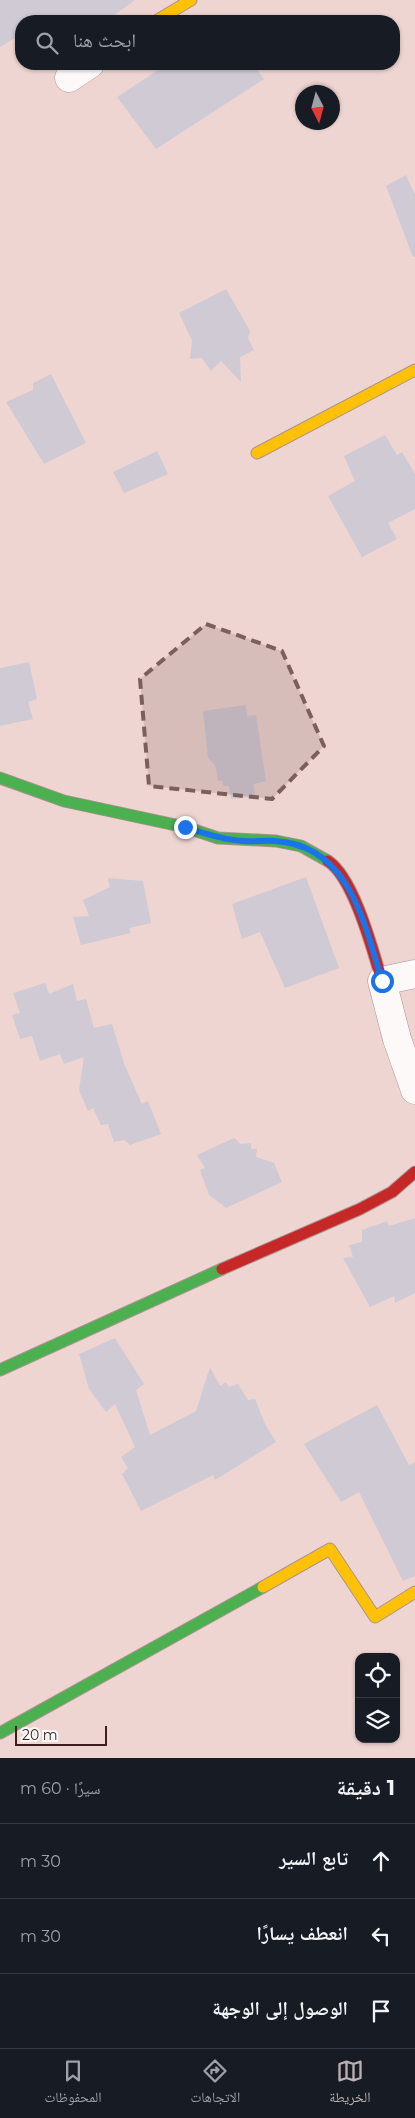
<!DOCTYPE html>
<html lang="ar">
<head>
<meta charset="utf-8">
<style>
  body { margin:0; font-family:Montserrat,"Noto Naskh Arabic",sans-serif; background:#242831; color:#f1f3f6; direction:rtl }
  .controls { position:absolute; right:15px; bottom:15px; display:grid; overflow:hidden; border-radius:10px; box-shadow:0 1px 4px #0004 }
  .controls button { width:45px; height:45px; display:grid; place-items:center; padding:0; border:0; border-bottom:1px solid #363941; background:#171b24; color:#f1f3f6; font:25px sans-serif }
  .compass { position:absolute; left:295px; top:85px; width:45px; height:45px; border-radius:50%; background:#171b24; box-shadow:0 1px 4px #0004; rotate:174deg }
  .scale { position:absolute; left:15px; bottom:12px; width:92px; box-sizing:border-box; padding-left:5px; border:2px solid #3d201d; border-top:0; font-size:14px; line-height:18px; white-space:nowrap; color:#3d201d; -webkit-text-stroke:4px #f9f9f9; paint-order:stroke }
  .stop { position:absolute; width:15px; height:15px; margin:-11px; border:4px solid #1a73e8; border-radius:50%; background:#fff }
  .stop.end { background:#1a73e8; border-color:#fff; box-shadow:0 1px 5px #0008 }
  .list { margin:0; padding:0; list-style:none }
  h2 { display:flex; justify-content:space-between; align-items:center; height:65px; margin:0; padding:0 20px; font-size:21px }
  h2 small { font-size:16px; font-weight:400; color:#9ea1a6 }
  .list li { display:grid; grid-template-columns:32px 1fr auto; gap:15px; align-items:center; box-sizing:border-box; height:75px; padding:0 20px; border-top:1px solid #363941 }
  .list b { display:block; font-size:19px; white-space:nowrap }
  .list em { font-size:16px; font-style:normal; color:#9ea1a6 }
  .icon { flex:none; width:28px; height:28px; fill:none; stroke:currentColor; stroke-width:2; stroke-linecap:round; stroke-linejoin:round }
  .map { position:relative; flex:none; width:415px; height:1758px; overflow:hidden; direction:ltr }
  .search { position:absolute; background:#171b24; box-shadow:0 1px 4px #0004; left:15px; right:15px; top:15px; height:55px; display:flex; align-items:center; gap:12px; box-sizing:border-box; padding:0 18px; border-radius:20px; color:#9ea1a6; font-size:19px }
  .sheet { height:290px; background:#171b24 }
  nav { display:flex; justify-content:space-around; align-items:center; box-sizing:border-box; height:70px; border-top:1px solid #363941; background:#171b24; font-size:14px; color:#9ea1a6 }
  nav a { display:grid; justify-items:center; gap:2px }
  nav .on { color:#bcb0b1 }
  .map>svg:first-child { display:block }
</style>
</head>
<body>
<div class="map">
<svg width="415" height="1758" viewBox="0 0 415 1758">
  <rect width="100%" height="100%" fill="#eed5d2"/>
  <path fill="#d0cad4" d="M 0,0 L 135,0 L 106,21 L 21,21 L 21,34 L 0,47 Z
    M 167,64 L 253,64 L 264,79 L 156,149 L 117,97 Z
    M 406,175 L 415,195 L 415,257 L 413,257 L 386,186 Z
    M 226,289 L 250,331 L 248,338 L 254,350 L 240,357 L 241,382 L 221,361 L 211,371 L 202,358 L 190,359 L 192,341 L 179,313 Z
    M 51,374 L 86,443 L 44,464 L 6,402 L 33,390 L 33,383 Z
    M 385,435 L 397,455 L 402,452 L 415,474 L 415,509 L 388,523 L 397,539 L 362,557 L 328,496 L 355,481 L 344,456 Z
    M 157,451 L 168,474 L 124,493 L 113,472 Z
    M 29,662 L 37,699 L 28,702 L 33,719 L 0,726 L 0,668 Z
    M 246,705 L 247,716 L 256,715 L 266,781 L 254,784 L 255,797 L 231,799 L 229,786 L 223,786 L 222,780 L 218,781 L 215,765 L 208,758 L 203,711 Z
    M 306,877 L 339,968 L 285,988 L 260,932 L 242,939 L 232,904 Z
    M 108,878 L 143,881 L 151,923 L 129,928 L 131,933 L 81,945 L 73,917 L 89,916 L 83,900 L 110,887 Z
    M 45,983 L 49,994 L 73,984 L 77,1001 L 86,999 L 94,1028 L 112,1024 L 125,1066 L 142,1104 L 148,1101 L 161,1134 L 130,1145 L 124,1140 L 114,1142 L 108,1124 L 101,1125 L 93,1108 L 88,1111 L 79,1090 L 84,1057 L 64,1064 L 60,1054 L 40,1061 L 32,1036 L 20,1039 L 12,1015 L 20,1013 L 13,993 Z
    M 234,1138 L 241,1144 L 251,1143 L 251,1149 L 257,1149 L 256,1157 L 274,1163 L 282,1182 L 226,1208 L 209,1195 L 200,1170 L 205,1168 L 197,1155 Z
    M 415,1218 L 415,1293 L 395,1303 L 394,1296 L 370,1307 L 343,1258 L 353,1257 L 349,1245 L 362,1242 L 362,1230 L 387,1221 L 389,1226 Z
    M 115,1338 L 144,1384 L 136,1390 L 150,1435 L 196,1411 L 210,1367 L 220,1386 L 226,1382 L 229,1387 L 238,1384 L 248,1400 L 255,1399 L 265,1424 L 276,1442 L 215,1480 L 213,1475 L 141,1511 L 122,1474 L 128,1468 L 121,1457 L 135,1447 L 115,1404 L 106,1412 L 89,1389 L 79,1354 Z
    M 377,1405 L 409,1465 L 415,1462 L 415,1576 L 403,1581 L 359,1492 L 341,1502 L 304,1444 Z"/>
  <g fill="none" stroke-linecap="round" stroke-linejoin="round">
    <defs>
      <path id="street" d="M 69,78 L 90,64
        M 415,974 L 382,981 L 397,1039 L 415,1090"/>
      <path id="fast" d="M 0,778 L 64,801 L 185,827 L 218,838 L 276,841 L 301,846 L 328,861
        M 0,1370 L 222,1269
        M 0,1733 L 263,1587"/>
      <path id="slow" d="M 156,21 L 191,0
        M 257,453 L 415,370
        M 263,1587 L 330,1549 L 375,1617 L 415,1592"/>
      <path id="jam" d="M 328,861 C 354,878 373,951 382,981
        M 222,1269 L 360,1209 L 392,1192 L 415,1172"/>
    </defs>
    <use href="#street" stroke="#ab9391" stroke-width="29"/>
    <use href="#fast" stroke="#ab9391" stroke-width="13"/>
    <use href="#slow" stroke="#ab9391" stroke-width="13"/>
    <use href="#jam" stroke="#ab9391" stroke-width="13"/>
    <use href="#street" stroke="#fcf9f8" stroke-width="28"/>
    <use href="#fast" stroke="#4caf50" stroke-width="11"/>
    <use href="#slow" stroke="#ffc107" stroke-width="11"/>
    <use href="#jam" stroke="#c62828" stroke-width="11"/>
  </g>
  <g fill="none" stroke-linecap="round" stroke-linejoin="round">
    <path stroke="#1a73e8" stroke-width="6" d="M 185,827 C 205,834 224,840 244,841 C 254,842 265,840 275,841 C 349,845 364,922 382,981"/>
  </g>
  <path fill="#7b5f5c" fill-opacity="0.2" stroke="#7b5f5c" stroke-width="4" stroke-dasharray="10 6" stroke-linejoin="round" d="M 206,624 L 282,651 L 324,746 L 272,799 L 149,786 L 140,679 Z"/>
</svg>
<div class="controls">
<button><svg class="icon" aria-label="locate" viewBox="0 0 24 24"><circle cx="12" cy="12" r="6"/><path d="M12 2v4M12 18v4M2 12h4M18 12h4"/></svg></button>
<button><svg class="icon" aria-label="layers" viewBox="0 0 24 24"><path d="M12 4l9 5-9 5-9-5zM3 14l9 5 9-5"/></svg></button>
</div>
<svg class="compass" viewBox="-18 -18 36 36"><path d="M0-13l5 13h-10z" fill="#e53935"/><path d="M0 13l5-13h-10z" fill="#9ea1a6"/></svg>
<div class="scale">20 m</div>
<div class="stop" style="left:382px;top:981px"></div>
<div class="stop end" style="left:185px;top:827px"></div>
<div class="search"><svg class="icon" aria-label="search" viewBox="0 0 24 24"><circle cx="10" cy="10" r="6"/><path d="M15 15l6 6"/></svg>ابحث هنا</div>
</div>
<section class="sheet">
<h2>1 دقيقة<small>سيرًا · 60 m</small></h2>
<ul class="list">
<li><svg class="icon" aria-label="ahead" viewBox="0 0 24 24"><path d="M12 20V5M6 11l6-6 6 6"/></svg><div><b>تابع السير</b></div><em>30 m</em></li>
<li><svg class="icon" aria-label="left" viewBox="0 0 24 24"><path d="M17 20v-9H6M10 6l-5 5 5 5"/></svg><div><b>انعطف يسارًا</b></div><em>30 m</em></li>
<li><svg class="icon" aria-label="arrive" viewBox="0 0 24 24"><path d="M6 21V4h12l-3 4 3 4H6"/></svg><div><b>الوصول إلى الوجهة</b></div></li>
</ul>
</section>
<nav>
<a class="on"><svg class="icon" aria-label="map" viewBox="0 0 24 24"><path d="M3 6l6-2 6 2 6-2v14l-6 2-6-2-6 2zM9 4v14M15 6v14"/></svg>الخريطة</a>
<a><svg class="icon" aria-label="directions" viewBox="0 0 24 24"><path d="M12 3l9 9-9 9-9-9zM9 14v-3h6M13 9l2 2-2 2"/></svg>الاتجاهات</a>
<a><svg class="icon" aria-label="saved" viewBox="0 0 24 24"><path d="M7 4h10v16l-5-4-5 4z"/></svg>المحفوظات</a>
</nav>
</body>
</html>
